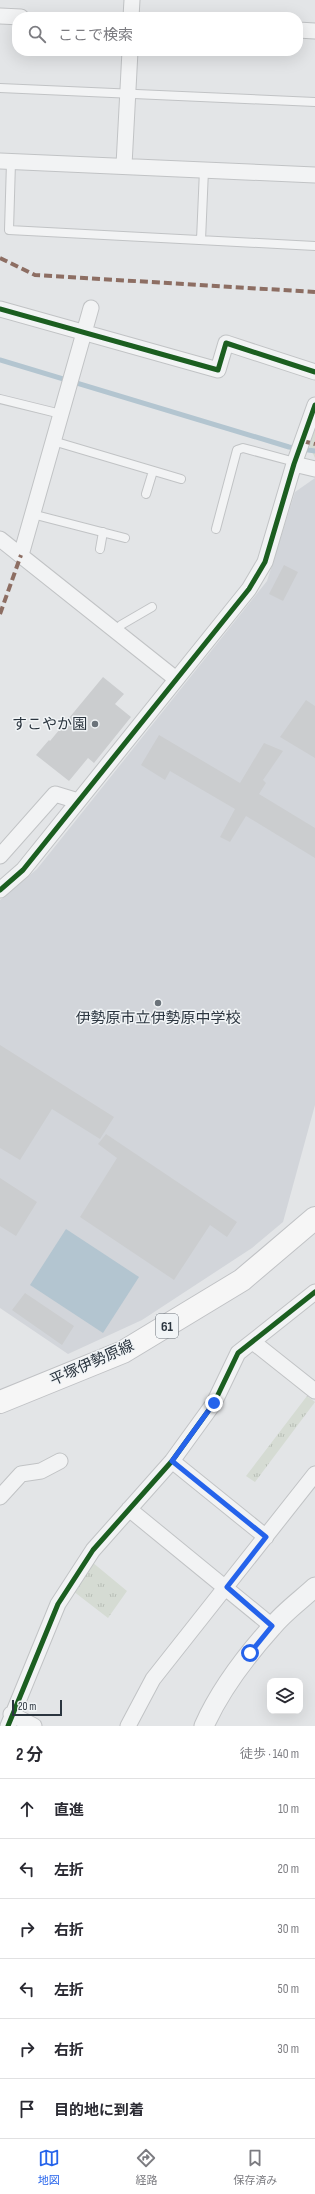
<!DOCTYPE html>
<html lang="ja">
<head>
<meta charset="utf-8">
<style>
  body { margin:0; font-family:"Sofia Sans Condensed","Noto Sans JP",sans-serif; background:#f2f2f3; color:#2b2b33 }
  .controls { position:absolute; right:12px; bottom:12px; display:grid; overflow:hidden; border-radius:8px; box-shadow:0 4px 16px #0002 }
  .controls button { width:36px; height:36px; display:grid; place-items:center; padding:0; border:0; border-bottom:1px solid #e1e1e2; background:#fff; color:#2b2b33; font:20px sans-serif }
  .scale { position:absolute; left:12px; bottom:10px; width:50px; box-sizing:border-box; padding-left:4px; border:2px solid #2b353f; border-top:0; font-size:11px; line-height:14px; white-space:nowrap; color:#2b353f; -webkit-text-stroke:3px #f1f4f6; paint-order:stroke }
  .stop { position:absolute; width:12px; height:12px; margin:-9px; border:3px solid #2563eb; border-radius:50%; background:#fff }
  .stop.end { background:#2563eb; border-color:#fff; box-shadow:0 1px 4px #0008 }
  .list { margin:0; padding:0; list-style:none }
  h2 { display:flex; justify-content:space-between; align-items:center; height:52px; margin:0; padding:0 16px; font-size:17px }
  h2 small { font-size:13px; font-weight:400; color:#7c7c81 }
  .list li { display:grid; grid-template-columns:26px 1fr auto; gap:12px; align-items:center; box-sizing:border-box; height:60px; padding:0 16px; border-top:1px solid #e1e1e2 }
  .list b { display:block; font-size:15px; white-space:nowrap }
  .list em { font-size:13px; font-style:normal; color:#7c7c81 }
  .icon { flex:none; width:22px; height:22px; fill:none; stroke:currentColor; stroke-width:2; stroke-linecap:round; stroke-linejoin:round }
  .map { position:relative; flex:none; width:315px; height:1726px; overflow:hidden }
  .search { position:absolute; background:#fff; box-shadow:0 4px 16px #0002; left:12px; right:12px; top:12px; height:44px; display:flex; align-items:center; gap:10px; box-sizing:border-box; padding:0 14px; border-radius:16px; color:#7c7c81; font-size:15px }
  .sheet { height:412px; background:#fff }
  nav { display:flex; justify-content:space-around; align-items:center; box-sizing:border-box; height:56px; border-top:1px solid #e1e1e2; background:#fff; font-size:11px; color:#7c7c81 }
  nav a { display:grid; justify-items:center; gap:2px }
  nav .on { color:#2563eb }
  .map>svg:first-child { display:block }
</style>
</head>
<body>
<div class="map">
<svg width="315" height="1726" viewBox="0 0 315 1726">
  <defs>
    <pattern id="park-tufts" width="24" height="20" patternUnits="userSpaceOnUse"><rect width="24" height="20" fill="#d5dbd3"/><path d="M3 7l-1-3M5 7V3M7 7l1-3M15 17l-1-3M17 17v-4M19 17l1-3" fill="none" stroke="#b7bdb6"/></pattern>
  </defs>
  <rect width="100%" height="100%" fill="#e3e5e7"/>
  <path fill="#d2d5da" d="M 315,478 L 315,1105 L 283,1222 L 252,1248 L 142,1320 L 68,1354 L 0,1308 L 0,900 L 37,869 L 267,581 L 295,492 Z"/>
  <path fill="#d5dbd3" d="M 315,430 L 315,458 L 309,445 Z"/>
  <path fill="url(#park-tufts)" d="M 307,1396 L 315,1402 L 255,1482 L 246,1476 Z
    M 92,1562 L 127,1591 L 108,1618 L 73,1591 Z"/>
  <path fill="#b3c5d0" d="M 66,1229 L 139,1277 L 103,1333 L 30,1285 Z"/>
  <g fill="none" stroke-linecap="round" stroke-linejoin="round">
    <path stroke="#b3c5d0" stroke-width="5" d="M 0,360 L 289,447 L 315,451"/>
  </g>
  <path fill="#cbcdcf" d="M 284,565 L 298,572 L 283,601 L 269,594 Z
    M 103,677 L 124,694 L 115,704 L 131,717 L 94,763 L 88,758 L 69,781 L 36,755 L 49,740 L 50,741 Z
    M 306,700 L 315,706 L 315,758 L 280,737 Z
    M 159,735 L 240,783 L 264,743 L 283,751 L 263,780 L 266,783 L 259,794 L 315,828 L 315,858 L 246,816 L 230,842 L 220,837 L 235,809 L 170,771 L 165,780 L 141,765 Z
    M 0,1045 L 114,1117 L 100,1139 L 52,1109 L 20,1160 L 0,1148 Z
    M 106,1134 L 237,1222 L 227,1237 L 210,1225 L 174,1280 L 80,1217 L 117,1158 L 98,1144 Z
    M 0,1178 L 37,1202 L 16,1236 L 0,1226 Z
    M 25,1293 L 74,1326 L 62,1345 L 12,1310 Z"/>
  <g fill="none" stroke-linecap="round" stroke-linejoin="round">
    <defs>
      <path id="service" d="M 0,88 L 315,102
        M 11,162 L 9,230 L 315,246
        M 201,240 L 204,170
        M 0,399 L 61,414
        M 53,441 L 181,479
        M 146,494 L 153,471
        M 32,514 L 125,538
        M 216,529 L 237,450 L 243,448 L 295,462
        M 100,549 L 103,532
        M 116,631 L 121,625 L 152,607"/>
      <path id="minor" d="M 0,16 L 21,17
        M 131,17 L 132,0
        M 298,30 L 315,31
        M 0,161 L 315,175
        M 124,165 L 130,51
        M 0,309 L 218,370 L 226,343 L 315,372
        M 294,464 L 315,469
        M 0,539 L 176,679
        M 21,555 L 91,308
        M 0,856 L 55,794 L 78,801
        M 0,890 L 23,870 L 249,589 L 265,562 L 294,464 L 315,405
        M 253,1342 L 315,1391
        M 172,1461 L 266,1537
        M 0,1497 L 21,1474 L 41,1471 L 60,1461
        M 129,1509 L 272,1626
        M 11,1714 L 34,1726
        M 8,1726 L 58,1604 L 93,1550 L 172,1461 L 214,1403 L 238,1353 L 315,1292
        M 128,1726 L 153,1679 L 315,1474"/>
      <path id="tertiary" d="M 204,1726 C 220,1690 246,1656 272,1627 C 284,1612 301,1600 315,1587"/>
      <path id="primary" d="M 0,1402 L 123,1352 L 242,1280 L 315,1218"/>
    </defs>
    <use href="#service" stroke="#c1c3c5" stroke-width="10"/>
    <use href="#minor" stroke="#c1c3c5" stroke-width="17"/>
    <use href="#tertiary" stroke="#c1c3c5" stroke-width="21"/>
    <use href="#primary" stroke="#c0c2c5" stroke-width="24"/>
    <use href="#service" stroke="#f2f3f4" stroke-width="8"/>
    <use href="#minor" stroke="#f2f3f4" stroke-width="15"/>
    <use href="#tertiary" stroke="#f2f3f4" stroke-width="19"/>
    <use href="#primary" stroke="#f6f6f6" stroke-width="22"/>
    <path stroke="#8d6e63" stroke-width="4" stroke-dasharray="8 4" stroke-linecap="butt" d="M 0,258 L 35,275 L 315,292
      M 302,441 L 315,444
      M 0,614 L 21,555"/>
    <defs>
      <path id="cycleway" d="M 0,309 L 218,370 L 226,343 L 315,372
        M 0,890 L 23,870 L 249,589 L 265,562 L 294,464 L 315,405
        M 8,1726 L 58,1604 L 93,1550 L 172,1461 L 214,1403 L 238,1353 L 315,1292"/>
    </defs>
    <use href="#cycleway" stroke="#f1f4f6" stroke-width="8"/>
    <use href="#cycleway" stroke="#1b5e20" stroke-width="5"/>
  </g>
  <g fill="none" stroke-linecap="round" stroke-linejoin="round">
    <path stroke="#2563eb" stroke-width="5" d="M 214,1403 L 172,1461 L 266,1537 L 227,1587 L 272,1626 L 250,1653"/>
  </g>
  <g fill="#6b737a" stroke="#f1f4f6" stroke-width="1.5">
    <circle cx="95" cy="724" r="4"/>
    <circle cx="158" cy="1003" r="4"/>
  </g>
  <g text-anchor="middle" dominant-baseline="central" stroke-width="3" stroke-linejoin="round" paint-order="stroke">
    <rect fill="#f1f4f6" stroke="#666e76" stroke-width="1" x="156" y="1314" width="22" height="24" rx="3"/>
    <g font-size="14" font-weight="bold" fill="#2b353f">
      <text x="167" y="1326">61</text>
    </g>
    <g font-size="15" fill="#2b353f" stroke="#f1f4f6" text-anchor="end">
      <text x="87" y="724">すこやか園</text>
      <text x="158" y="1018" text-anchor="middle">伊勢原市立伊勢原中学校</text>
    </g>
    <g font-size="15" fill="#2b353f" stroke="#f1f4f6">
      <text transform="translate(92 1363) rotate(-24)">平塚伊勢原線</text>
    </g>
  </g>
</svg>
<div class="controls">
<button><svg class="icon" aria-label="layers" viewBox="0 0 24 24"><path d="M12 4l9 5-9 5-9-5zM3 14l9 5 9-5"/></svg></button>
</div>
<div class="scale">20 m</div>
<div class="stop" style="left:250px;top:1653px"></div>
<div class="stop end" style="left:214px;top:1403px"></div>
<div class="search"><svg class="icon" aria-label="search" viewBox="0 0 24 24"><circle cx="10" cy="10" r="6"/><path d="M15 15l6 6"/></svg>ここで検索</div>
</div>
<section class="sheet">
<h2>2 分<small>徒歩 · 140 m</small></h2>
<ul class="list">
<li><svg class="icon" aria-label="ahead" viewBox="0 0 24 24"><path d="M12 20V5M6 11l6-6 6 6"/></svg><div><b>直進</b></div><em>10 m</em></li>
<li><svg class="icon" aria-label="left" viewBox="0 0 24 24"><path d="M17 20v-9H6M10 6l-5 5 5 5"/></svg><div><b>左折</b></div><em>20 m</em></li>
<li><svg class="icon" aria-label="right" viewBox="0 0 24 24"><path d="M7 20v-9h11M14 6l5 5-5 5"/></svg><div><b>右折</b></div><em>30 m</em></li>
<li><svg class="icon" aria-label="left" viewBox="0 0 24 24"><path d="M17 20v-9H6M10 6l-5 5 5 5"/></svg><div><b>左折</b></div><em>50 m</em></li>
<li><svg class="icon" aria-label="right" viewBox="0 0 24 24"><path d="M7 20v-9h11M14 6l5 5-5 5"/></svg><div><b>右折</b></div><em>30 m</em></li>
<li><svg class="icon" aria-label="arrive" viewBox="0 0 24 24"><path d="M6 21V4h12l-3 4 3 4H6"/></svg><div><b>目的地に到着</b></div></li>
</ul>
</section>
<nav>
<a class="on"><svg class="icon" aria-label="map" viewBox="0 0 24 24"><path d="M3 6l6-2 6 2 6-2v14l-6 2-6-2-6 2zM9 4v14M15 6v14"/></svg>地図</a>
<a><svg class="icon" aria-label="directions" viewBox="0 0 24 24"><path d="M12 3l9 9-9 9-9-9zM9 14v-3h6M13 9l2 2-2 2"/></svg>経路</a>
<a><svg class="icon" aria-label="saved" viewBox="0 0 24 24"><path d="M7 4h10v16l-5-4-5 4z"/></svg>保存済み</a>
</nav>
</body>
</html>
